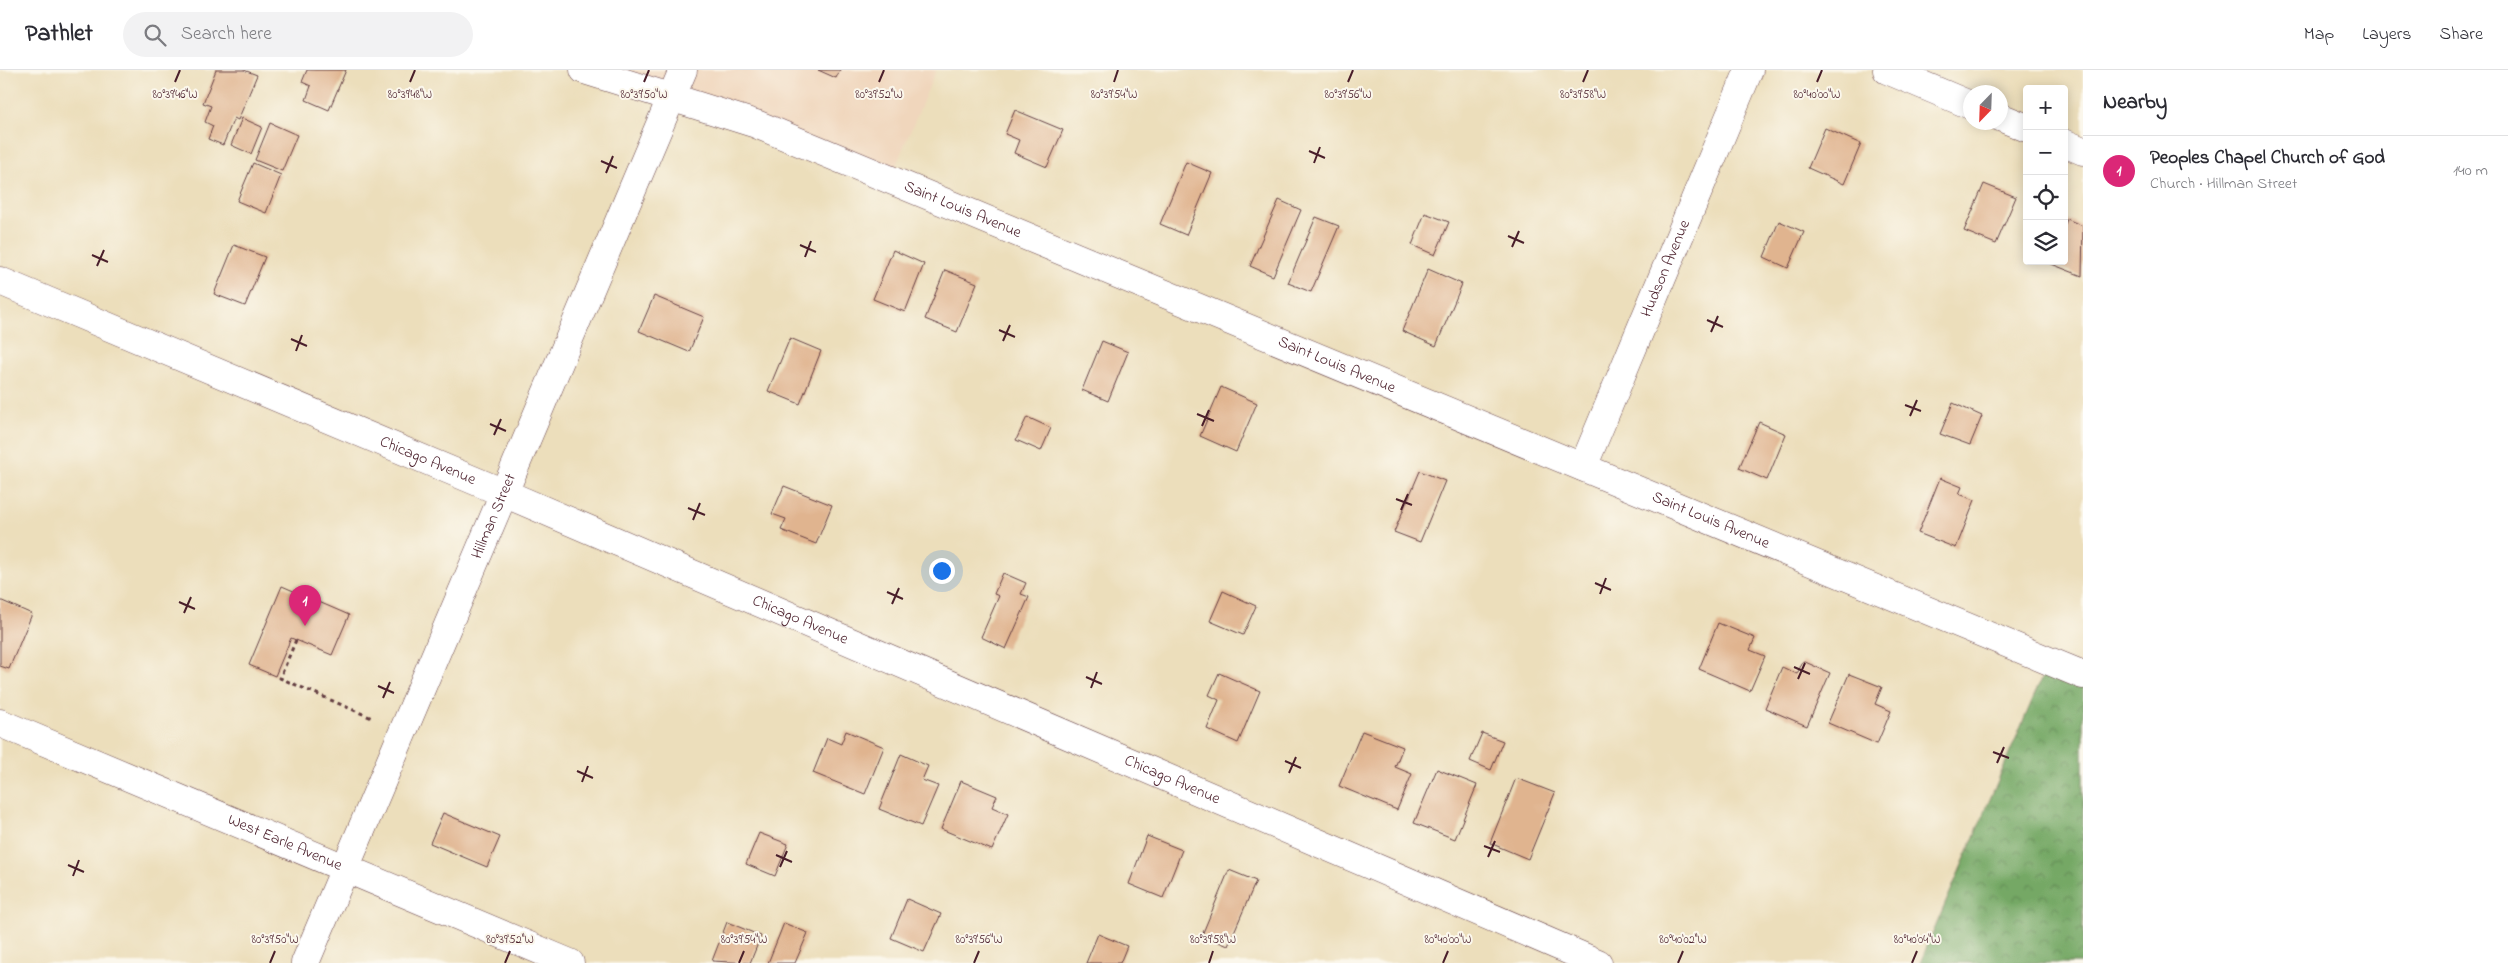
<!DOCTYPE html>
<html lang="en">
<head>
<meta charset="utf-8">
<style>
  body { margin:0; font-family:"Indie Flower",sans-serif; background:#f2f2f3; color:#2b2b33 }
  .controls { position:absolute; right:15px; top:15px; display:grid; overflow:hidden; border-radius:5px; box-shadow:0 2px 12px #0003 }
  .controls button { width:45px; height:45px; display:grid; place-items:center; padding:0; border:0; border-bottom:1px solid #e1e1e2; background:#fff; color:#2b2b33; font:25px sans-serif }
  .compass { position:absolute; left:1963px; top:15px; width:45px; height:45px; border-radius:50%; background:#fff; box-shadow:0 2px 12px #0003; rotate:203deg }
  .you { position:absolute; left:941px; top:500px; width:18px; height:18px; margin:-12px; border:4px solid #fff; border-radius:50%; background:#1a73e8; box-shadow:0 0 0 8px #1a73e833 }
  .badge { display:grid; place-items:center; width:32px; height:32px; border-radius:50%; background:#db2777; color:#fff; font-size:16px; font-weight:700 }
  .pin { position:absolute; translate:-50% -41px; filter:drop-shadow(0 1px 2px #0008) }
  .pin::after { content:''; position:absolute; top:26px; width:18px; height:15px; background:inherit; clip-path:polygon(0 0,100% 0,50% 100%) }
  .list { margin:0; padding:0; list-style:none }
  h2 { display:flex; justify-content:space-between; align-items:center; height:65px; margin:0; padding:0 20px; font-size:21px }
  h2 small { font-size:16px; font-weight:400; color:#7c7c81 }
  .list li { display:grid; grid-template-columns:32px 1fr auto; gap:15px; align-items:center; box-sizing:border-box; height:70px; padding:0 20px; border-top:1px solid #e1e1e2 }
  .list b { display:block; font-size:19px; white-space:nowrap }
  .list p { margin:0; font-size:16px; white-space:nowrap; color:#7c7c81 }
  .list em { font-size:16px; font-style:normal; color:#7c7c81 }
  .icon { flex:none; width:28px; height:28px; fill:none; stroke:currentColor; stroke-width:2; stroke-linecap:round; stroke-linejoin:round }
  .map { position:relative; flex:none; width:2083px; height:893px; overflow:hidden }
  header { display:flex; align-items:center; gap:30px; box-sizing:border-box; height:70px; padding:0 25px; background:#fff; border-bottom:1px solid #e1e1e2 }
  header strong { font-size:24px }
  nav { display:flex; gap:28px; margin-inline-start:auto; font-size:18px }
  .search { width:350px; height:45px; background:#f2f2f3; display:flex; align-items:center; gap:12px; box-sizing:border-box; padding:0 18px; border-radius:28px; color:#7c7c81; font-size:19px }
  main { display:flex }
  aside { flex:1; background:#fff }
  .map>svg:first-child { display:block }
</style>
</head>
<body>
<header>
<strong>Pathlet</strong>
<div class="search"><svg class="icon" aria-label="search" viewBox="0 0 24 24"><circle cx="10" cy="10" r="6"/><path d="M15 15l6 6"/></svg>Search here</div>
<nav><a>Map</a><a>Layers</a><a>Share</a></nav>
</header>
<main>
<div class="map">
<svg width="2083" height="893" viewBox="0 0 2083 893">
  <defs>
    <pattern id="forest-crowns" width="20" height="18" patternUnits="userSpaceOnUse" patternTransform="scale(1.25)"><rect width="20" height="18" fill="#74a865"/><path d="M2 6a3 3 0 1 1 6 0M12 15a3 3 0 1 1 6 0" fill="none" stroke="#618853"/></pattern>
  </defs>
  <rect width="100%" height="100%" fill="#fbf7ec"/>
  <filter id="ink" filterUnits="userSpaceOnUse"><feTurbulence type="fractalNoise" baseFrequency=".02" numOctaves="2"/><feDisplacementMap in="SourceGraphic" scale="10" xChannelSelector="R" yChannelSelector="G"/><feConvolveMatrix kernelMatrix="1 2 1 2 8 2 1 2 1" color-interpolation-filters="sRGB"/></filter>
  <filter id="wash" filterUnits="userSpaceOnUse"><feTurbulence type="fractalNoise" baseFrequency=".0096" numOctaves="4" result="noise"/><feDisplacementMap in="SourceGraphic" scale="20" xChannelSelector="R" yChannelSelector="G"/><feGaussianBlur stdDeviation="1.12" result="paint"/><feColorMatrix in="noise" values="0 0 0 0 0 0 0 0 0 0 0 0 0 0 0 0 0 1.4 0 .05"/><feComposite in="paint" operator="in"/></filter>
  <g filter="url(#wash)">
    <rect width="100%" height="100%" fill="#ecdebb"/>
    <path fill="#f0d6bc" d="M 584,0 L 936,0 L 890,110 Z"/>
    <path fill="url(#forest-crowns)" stroke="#5f6448" d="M 2049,591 L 2083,605 L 2083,893 L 1920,893 Z"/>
    <g id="blocks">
      <path fill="#e0b48f" d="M 216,0 L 244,0 L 257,5 L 238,50 L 234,48 L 223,75 L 208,69 L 213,56 L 205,52 L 211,36 L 203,33 Z
        M 307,0 L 346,0 L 329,40 L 306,30 L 311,16 L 302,12 Z
        M 818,0 L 840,0 L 836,8 Z
        M 1015,40 L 1063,60 L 1047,97 L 1014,83 L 1019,70 L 1005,64 Z
        M 242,48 L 262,57 L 251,84 L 231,75 Z
        M 270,53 L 297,65 L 282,101 L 255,90 Z
        M 1825,58 L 1861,74 L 1844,114 L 1808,98 Z
        M 1186,92 L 1212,103 L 1186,165 L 1160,154 Z
        M 253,93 L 281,105 L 266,143 L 237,131 Z
        M 1984,114 L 2016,127 L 1996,174 L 1964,161 Z
        M 1279,130 L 1301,140 L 1273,206 L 1250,196 Z
        M 1425,143 L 1449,152 L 1435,185 L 1412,175 Z
        M 1316,147 L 1339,156 L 1311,222 L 1288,213 Z
        M 2067,149 L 2083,156 L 2082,206 L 2049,193 L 2064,191 L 2064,157 Z
        M 1779,151 L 1804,162 L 1788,198 L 1764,187 Z
        M 234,175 L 265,187 L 245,236 L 214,224 Z
        M 893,180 L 924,194 L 905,242 L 873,229 Z
        M 1428,199 L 1462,214 L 1436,276 L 1402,261 Z
        M 945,200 L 977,213 L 957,262 L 925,249 Z
        M 654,226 L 704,247 L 689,282 L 639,261 Z
        M 790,268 L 821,281 L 800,334 L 768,321 Z
        M 1102,271 L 1128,282 L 1108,331 L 1082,320 Z
        M 1221,317 L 1257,333 L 1236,382 L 1200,366 Z
        M 1953,333 L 1982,346 L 1970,375 L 1940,364 Z
        M 1027,347 L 1051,358 L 1041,381 L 1016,370 Z
        M 1759,352 L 1786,364 L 1767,410 L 1739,398 Z
        M 1420,401 L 1445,411 L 1420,472 L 1394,462 Z
        M 1940,408 L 1962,417 L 1959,424 L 1975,430 L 1956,478 L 1918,463 Z
        M 784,416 L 832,435 L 816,474 L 781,460 L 786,449 L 772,444 Z
        M 1003,503 L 1026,513 L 1021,524 L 1029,527 L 1006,579 L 981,567 L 999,526 L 994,524 Z
        M 282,516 L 349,545 L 332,585 L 291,568 L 275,606 L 249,595 Z
        M 1223,521 L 1256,536 L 1243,565 L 1210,551 Z
        M 0,530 L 32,544 L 9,599 L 0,596 Z
        M 1718,553 L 1755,568 L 1750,580 L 1765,586 L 1750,621 L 1699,599 Z
        M 1803,591 L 1830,603 L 1807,656 L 1765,638 L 1782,597 L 1797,604 Z
        M 1219,603 L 1260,621 L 1238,673 L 1207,659 L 1219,630 L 1209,625 Z
        M 1849,604 L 1882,617 L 1875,634 L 1891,641 L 1877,674 L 1828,653 Z
        M 846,661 L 884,677 L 865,724 L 813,703 L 827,668 L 841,674 Z
        M 1362,661 L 1403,677 L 1395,697 L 1412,704 L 1397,740 L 1339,716 Z
        M 1482,663 L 1503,671 L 1491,700 L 1470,691 Z
        M 901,684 L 928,696 L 922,710 L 938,716 L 921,756 L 879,739 Z
        M 1437,699 L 1477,715 L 1455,769 L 1414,753 Z
        M 1516,708 L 1555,723 L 1528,789 L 1490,773 Z
        M 961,711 L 997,726 L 992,737 L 1008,744 L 992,780 L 941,759 Z
        M 443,743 L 500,767 L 487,797 L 430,773 Z
        M 759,763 L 788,774 L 775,806 L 746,794 Z
        M 1147,766 L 1182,780 L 1163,828 L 1129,814 Z
        M 1229,800 L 1256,811 L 1228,876 L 1202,865 Z
        M 907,829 L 941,844 L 924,882 L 891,868 Z
        M 727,852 L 761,866 L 750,893 L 712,891 Z
        M 784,853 L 808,863 L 795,893 L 768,893 Z
        M 1098,864 L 1127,876 L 1120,893 L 1086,893 Z"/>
    </g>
  </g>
  <g filter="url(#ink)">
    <use href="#blocks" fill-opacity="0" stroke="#623c41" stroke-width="1"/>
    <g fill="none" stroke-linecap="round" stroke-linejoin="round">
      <defs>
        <g id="minor">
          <path id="s1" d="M 584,0 L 756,54 L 2083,605"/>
          <path d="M 1887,0 L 1970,35"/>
          <path d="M 2000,47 L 2027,58"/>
          <path d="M 2064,73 L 2083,81"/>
          <path id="s2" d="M 0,211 L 504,423 L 1598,893"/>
          <path id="s3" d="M 1583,397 L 1749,0"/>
          <path id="s4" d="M 0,653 L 570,893"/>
          <path id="s5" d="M 305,893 L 683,0"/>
        </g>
      </defs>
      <use href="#minor" stroke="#623c41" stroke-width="29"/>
      <path stroke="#623c41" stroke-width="3" stroke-dasharray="4 4" stroke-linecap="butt" d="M 296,570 L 280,608 L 372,648"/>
      <use href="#minor" stroke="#fff" stroke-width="28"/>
    </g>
  </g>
  <path fill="none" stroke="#4a1f2b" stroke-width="2" d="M 175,12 L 180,0M 410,12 L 415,0M 644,12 L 649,0M 879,12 L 884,0M 1114,12 L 1118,0M 1348,12 L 1353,0M 1583,12 L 1588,0M 1817,12 L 1822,0M 1309,81 L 1325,88M 601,91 L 617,98M 1314,93 L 1320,77M 606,103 L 613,86M 1508,166 L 1524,173M 800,175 L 816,182M 1512,177 L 1519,161M 92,185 L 108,192M 805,187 L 811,171M 97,196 L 104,180M 1707,250 L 1723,257M 999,260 L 1015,267M 1711,262 L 1718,246M 291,269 L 307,276M 1003,271 L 1010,255M 296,281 L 302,265M 1905,335 L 1921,341M 1197,344 L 1214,351M 1910,346 L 1917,330M 490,354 L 506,361M 1202,356 L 1209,340M 494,365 L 501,349M 1396,429 L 1412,435M 688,438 L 705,445M 1401,440 L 1408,424M 693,450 L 700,433M 1595,513 L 1611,520M 887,522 L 903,529M 1600,524 L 1606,508M 179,532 L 195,539M 892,534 L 899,518M 184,543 L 191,527M 1794,597 L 1810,604M 1086,607 L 1102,614M 1798,609 L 1805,593M 378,616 L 394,623M 1091,618 L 1097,602M 383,628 L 390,612M 1993,682 L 2009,688M 1285,691 L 1301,698M 1997,693 L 2004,677M 577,701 L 593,708M 1289,703 L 1296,687M 582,712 L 588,696M 1484,776 L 1500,782M 776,785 L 792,792M 1488,787 L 1495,771M 68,795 L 84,802M 780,797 L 787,781M 73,806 L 79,790M 270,893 L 275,881M 505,893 L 510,881M 739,893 L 744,881M 974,893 L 979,881M 1209,893 L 1213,881M 1443,893 L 1448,881M 1678,893 L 1683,881M 1912,893 L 1917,881"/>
  <g text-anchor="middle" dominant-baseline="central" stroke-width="4" stroke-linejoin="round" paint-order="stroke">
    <g font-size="16" fill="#4a1f2b" stroke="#fbf7ec">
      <text stroke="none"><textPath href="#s1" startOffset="404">Saint Louis Avenue</textPath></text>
      <text stroke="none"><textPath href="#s3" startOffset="215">Hudson Avenue</textPath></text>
      <text stroke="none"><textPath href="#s1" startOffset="809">Saint Louis Avenue</textPath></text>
      <text stroke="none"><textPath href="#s2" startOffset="464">Chicago Avenue</textPath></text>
      <text stroke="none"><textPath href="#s5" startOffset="485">Hillman Street</textPath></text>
      <text stroke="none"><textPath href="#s1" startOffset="1214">Saint Louis Avenue</textPath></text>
      <text stroke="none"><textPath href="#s2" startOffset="869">Chicago Avenue</textPath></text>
      <text stroke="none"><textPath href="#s2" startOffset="1274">Chicago Avenue</textPath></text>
      <text stroke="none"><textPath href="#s4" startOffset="309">West Earle Avenue</textPath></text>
    </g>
  </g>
  <g font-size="12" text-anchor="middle" fill="#4a1f2b" stroke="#fbf7ec" stroke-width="4" stroke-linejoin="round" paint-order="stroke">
    <text x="410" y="28">80°39'48"W</text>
    <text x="644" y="28">80°39'50"W</text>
    <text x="879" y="28">80°39'52"W</text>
    <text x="1114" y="28">80°39'54"W</text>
    <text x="1348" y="28">80°39'56"W</text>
    <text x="1583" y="28">80°39'58"W</text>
    <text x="1817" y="28">80°40'00"W</text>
    <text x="175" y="28">80°39'46"W</text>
    <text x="275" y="873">80°39'50"W</text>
    <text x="510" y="873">80°39'52"W</text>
    <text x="744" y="873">80°39'54"W</text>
    <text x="979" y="873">80°39'56"W</text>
    <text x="1213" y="873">80°39'58"W</text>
    <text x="1448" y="873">80°40'00"W</text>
    <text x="1683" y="873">80°40'02"W</text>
    <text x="1917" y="873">80°40'04"W</text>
  </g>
</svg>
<div class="controls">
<button>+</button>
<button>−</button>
<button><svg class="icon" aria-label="locate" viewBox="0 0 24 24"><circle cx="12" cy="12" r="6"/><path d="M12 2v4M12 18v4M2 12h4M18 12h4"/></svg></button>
<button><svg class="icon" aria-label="layers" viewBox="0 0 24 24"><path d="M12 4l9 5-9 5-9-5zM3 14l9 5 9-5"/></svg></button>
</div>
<svg class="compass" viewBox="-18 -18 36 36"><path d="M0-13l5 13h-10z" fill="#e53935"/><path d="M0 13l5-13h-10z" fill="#7c7c81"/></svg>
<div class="you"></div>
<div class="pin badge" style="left:305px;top:556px">1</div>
</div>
<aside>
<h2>Nearby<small></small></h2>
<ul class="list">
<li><span class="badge">1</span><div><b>Peoples Chapel Church of God</b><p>Church · Hillman Street</p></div><em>140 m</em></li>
</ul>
</aside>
</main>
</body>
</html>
